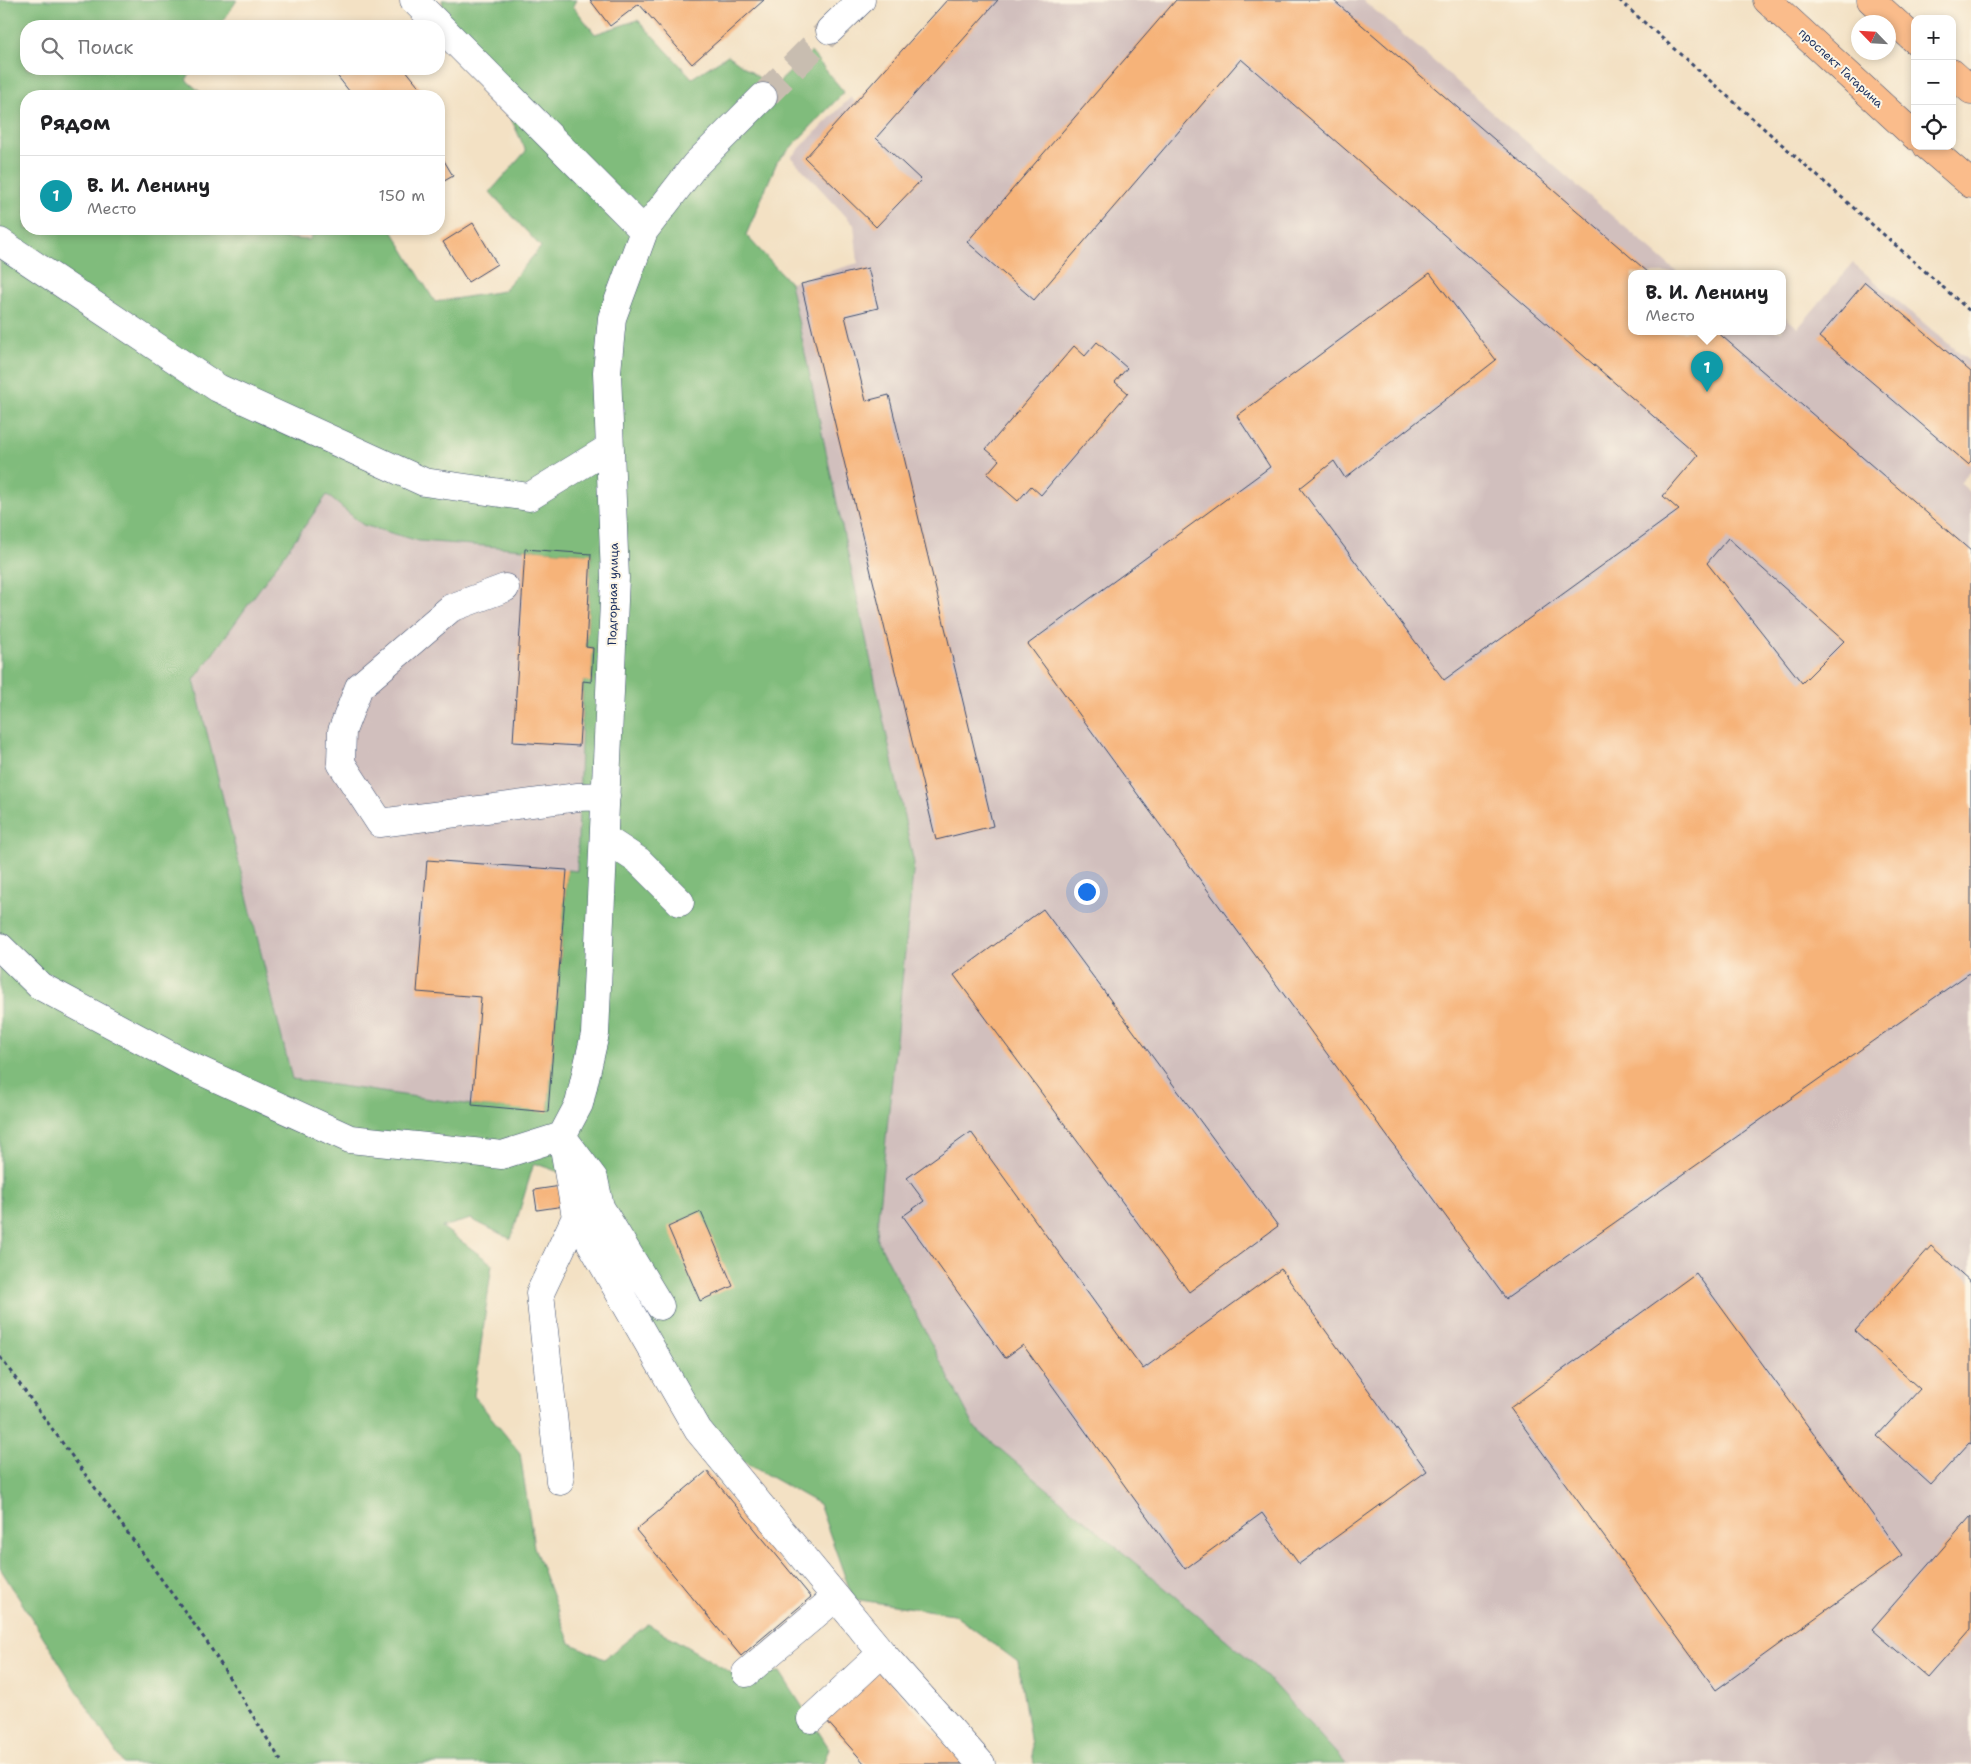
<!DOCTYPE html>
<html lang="ru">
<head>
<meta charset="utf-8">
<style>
  body { margin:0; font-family:"Shantell Sans",sans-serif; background:#f2f2f2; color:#202124 }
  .controls { position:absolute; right:15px; top:15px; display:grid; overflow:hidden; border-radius:10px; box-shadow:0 2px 8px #0003 }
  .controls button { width:45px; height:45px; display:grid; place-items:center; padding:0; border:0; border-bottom:1px solid #e0e0e0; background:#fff; color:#202124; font:25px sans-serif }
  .compass { position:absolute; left:1851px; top:15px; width:45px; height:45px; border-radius:50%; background:#fff; box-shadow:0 2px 8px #0003; rotate:295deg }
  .you { position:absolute; left:1086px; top:891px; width:18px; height:18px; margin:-12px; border:4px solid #fff; border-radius:50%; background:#1a73e8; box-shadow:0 0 0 8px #1a73e833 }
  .badge { display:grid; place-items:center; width:32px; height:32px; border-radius:50%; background:#2563eb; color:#fff; font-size:16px; font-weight:700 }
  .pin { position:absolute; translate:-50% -41px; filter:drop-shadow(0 1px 2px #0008) }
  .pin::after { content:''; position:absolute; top:26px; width:18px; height:15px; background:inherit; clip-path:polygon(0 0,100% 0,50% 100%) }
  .popup { position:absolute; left:1628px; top:270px; width:158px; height:65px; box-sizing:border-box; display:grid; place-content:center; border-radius:10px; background:#fff; filter:drop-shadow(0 1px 4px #0005); font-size:16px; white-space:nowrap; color:#757577 }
  .popup b { font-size:19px; color:#202124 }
  .popup::after { content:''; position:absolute; left:50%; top:100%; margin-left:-10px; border:10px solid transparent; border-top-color:#fff }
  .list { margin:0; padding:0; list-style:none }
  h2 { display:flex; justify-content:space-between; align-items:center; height:65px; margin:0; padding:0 20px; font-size:21px }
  h2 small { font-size:16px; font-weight:400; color:#757577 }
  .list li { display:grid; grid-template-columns:32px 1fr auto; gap:15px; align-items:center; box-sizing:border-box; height:80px; padding:0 20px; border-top:1px solid #e0e0e0 }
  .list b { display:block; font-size:19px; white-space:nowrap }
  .list p { margin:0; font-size:16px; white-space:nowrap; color:#757577 }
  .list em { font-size:16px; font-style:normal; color:#757577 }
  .icon { flex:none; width:28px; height:28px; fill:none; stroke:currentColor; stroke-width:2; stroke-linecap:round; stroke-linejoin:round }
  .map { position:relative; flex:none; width:1971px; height:1764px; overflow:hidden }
  .search { position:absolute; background:#fff; box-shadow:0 2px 8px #0003; left:20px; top:20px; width:425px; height:55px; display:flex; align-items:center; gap:12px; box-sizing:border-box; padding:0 18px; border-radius:20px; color:#757577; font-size:19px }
  .panel { position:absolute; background:#fff; box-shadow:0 2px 8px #0003; left:20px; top:90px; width:425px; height:145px; border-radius:20px }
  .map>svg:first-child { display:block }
</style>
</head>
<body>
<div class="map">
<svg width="1971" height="1764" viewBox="0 0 1971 1764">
  <rect width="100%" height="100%" fill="#fcf5e5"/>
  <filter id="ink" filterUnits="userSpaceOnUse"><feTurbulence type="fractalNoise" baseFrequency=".02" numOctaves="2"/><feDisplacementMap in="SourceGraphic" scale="10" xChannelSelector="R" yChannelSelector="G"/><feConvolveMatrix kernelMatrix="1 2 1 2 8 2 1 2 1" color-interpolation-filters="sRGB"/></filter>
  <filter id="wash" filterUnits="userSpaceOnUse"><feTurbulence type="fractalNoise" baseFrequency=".0096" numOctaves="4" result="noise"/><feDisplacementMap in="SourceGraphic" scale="20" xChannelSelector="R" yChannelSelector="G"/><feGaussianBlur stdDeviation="1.12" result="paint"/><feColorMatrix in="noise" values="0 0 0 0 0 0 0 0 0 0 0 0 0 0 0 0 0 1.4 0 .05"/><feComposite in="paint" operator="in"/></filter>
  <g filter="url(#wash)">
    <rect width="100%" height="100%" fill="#f3e1c4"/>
    <path fill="#d1bfbd" d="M 992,0 L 1363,0 L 1678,273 L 1632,273 L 1632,331 L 1782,331 L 1782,314 L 1798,328 L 1853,263 L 1971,363 L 1971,471 L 1960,483 L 1971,493 L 1971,1764 L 1346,1764 L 1255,1664 L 975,1428 L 876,1237 L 914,863 L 790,283 L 858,263 L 854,225 L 791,157 L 851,97 L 873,124 Z
      M 327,495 L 363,525 L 525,549 L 591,554 L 586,647 L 593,648 L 577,871 L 567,871 L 548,1112 L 472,1105 L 292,1079 L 194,680 Z"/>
    <path fill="#80bc7c" stroke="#4e766d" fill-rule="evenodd" d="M 0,0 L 237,0 L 220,26 L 26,26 L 26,69 L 193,69 L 186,80 L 205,96 L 26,96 L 26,229 L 204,229 L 210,232 L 309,240 L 318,229 L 391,229 L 435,302 L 503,291 L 541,247 L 490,192 L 526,151 L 491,75 L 448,36 L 442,0 L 576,0 L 573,6 L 595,34 L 638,20 L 692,78 L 728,55 L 773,88 L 811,52 L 844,92 L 777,162 L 746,235 L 790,283 L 914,863 L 876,1237 L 975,1428 L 1255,1664 L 1346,1764 L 1034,1764 L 1018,1662 L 953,1614 L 853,1599 L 819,1504 L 710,1443 L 570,1176 L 534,1163 L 511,1239 L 471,1219 L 442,1227 L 492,1264 L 474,1396 L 520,1453 L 534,1547 L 570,1643 L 604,1659 L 648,1624 L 735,1675 L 780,1672 L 829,1748 L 823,1764 L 123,1764 L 0,1568 ZM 327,495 L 363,525 L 419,541 L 591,554 L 586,647 L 593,648 L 591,681 L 583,681 L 577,871 L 567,870 L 548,1111 L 472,1105 L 292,1079 L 194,680 Z"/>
    <g id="blocks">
      <path fill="#f6b379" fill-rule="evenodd" d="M 590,0 L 764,0 L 692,64 L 639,4 L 610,26 Z
        M 947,0 L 998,0 L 876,138 L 921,180 L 876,227 L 805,158 Z
        M 1176,0 L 1333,0 L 1649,273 L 1632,273 L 1632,331 L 1716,331 L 1971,551 L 1971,972 L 1506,1299 L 1028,644 L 1270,467 L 1237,416 L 1430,273 L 1496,360 L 1345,478 L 1334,461 L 1300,488 L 1444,680 L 1679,510 L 1663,496 L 1698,455 L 1241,59 L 1034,300 L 967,242 ZM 1728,538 L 1844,641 L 1802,683 L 1707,563 Z
        M 332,69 L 405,69 L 426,95 L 353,96 Z
        M 439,152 L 453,176 L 439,184 Z
        M 473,223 L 497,264 L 468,282 L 443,242 Z
        M 868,268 L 878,308 L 845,316 L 866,401 L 889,395 L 993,826 L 936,840 L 801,284 Z
        M 1865,282 L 1971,372 L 1971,461 L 1968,464 L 1819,337 Z
        M 1097,342 L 1127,368 L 1115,382 L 1128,393 L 1041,495 L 1031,486 L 1018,501 L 987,474 L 999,460 L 986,449 L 1074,346 L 1085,356 Z
        M 525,549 L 591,554 L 586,647 L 593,648 L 591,682 L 583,681 L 579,746 L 513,742 Z
        M 427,860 L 567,870 L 548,1112 L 472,1105 L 481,997 L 417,992 Z
        M 1043,909 L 1278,1226 L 1189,1292 L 954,975 Z
        M 971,1132 L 1143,1369 L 1281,1269 L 1427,1471 L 1299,1564 L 1262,1513 L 1185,1569 L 1023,1345 L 1005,1358 L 903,1216 L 924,1201 L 907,1178 Z
        M 561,1186 L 564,1206 L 537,1210 L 534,1190 Z
        M 701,1212 L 733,1286 L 700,1301 L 668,1227 Z
        M 1931,1246 L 1971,1282 L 1971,1444 L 1969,1443 L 1931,1485 L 1877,1436 L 1920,1389 L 1855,1331 Z
        M 1696,1273 L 1902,1555 L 1716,1690 L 1510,1408 Z
        M 707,1471 L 811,1597 L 741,1656 L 636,1530 Z
        M 1971,1516 L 1971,1629 L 1928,1678 L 1872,1629 Z
        M 879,1670 L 964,1764 L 865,1764 L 825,1719 Z"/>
    </g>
  </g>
  <g filter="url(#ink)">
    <use href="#blocks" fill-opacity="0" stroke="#3b4a6d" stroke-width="1"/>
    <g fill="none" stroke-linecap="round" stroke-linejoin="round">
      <path stroke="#c8bdb0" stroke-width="28" stroke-dasharray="28 14" stroke-linecap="butt" d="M 763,97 L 830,30"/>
      <defs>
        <path id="minor" d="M 414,0 L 644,231
          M 830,30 L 861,0
          M 0,242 L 218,388 L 424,482 L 529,497 L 609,448
          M 505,588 L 451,608 L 359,687 L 342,731 L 341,763 L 380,823 L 578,797 L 606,796
          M 604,838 L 639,861 L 680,902
          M 0,947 L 40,986 L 190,1066 L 350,1139 L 502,1155 L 562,1136
          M 562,1136 L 579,1104 L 595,1034 L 615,578 L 607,372 L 612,318 L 644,231 L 695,165 L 763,97
          M 562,1136 L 576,1217 L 698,1430 L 882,1653 L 981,1764
          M 564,1139 L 594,1179 L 600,1207 L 660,1306
          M 560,1481 L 540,1293 L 576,1217
          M 746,1673 L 836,1597
          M 811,1719 L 882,1653"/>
        <path id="major" d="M 1767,0 L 1915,136
          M 1871,0 L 1915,40
          M 1952,73 L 1971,90
          M 1927,146 L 1971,184"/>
      </defs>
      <use href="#minor" stroke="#3b4a6d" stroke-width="29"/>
      <use href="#major" stroke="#3b4a6d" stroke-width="29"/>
      <path stroke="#3b4a6d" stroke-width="3" stroke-dasharray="4 4" stroke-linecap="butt" d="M 1619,0 L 1971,312
        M 0,1357 L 207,1642 L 283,1764"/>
      <use href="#minor" stroke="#fff" stroke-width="28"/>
      <use href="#major" stroke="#fabc8b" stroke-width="28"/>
    </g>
  </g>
  <g text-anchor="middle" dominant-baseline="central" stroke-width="4" stroke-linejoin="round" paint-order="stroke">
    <g font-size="12" fill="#1b2f5e" stroke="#fcf5e5">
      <text transform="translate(1841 68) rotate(43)">проспект Гагарина</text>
      <text transform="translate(613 594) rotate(-89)">Подгорная улица</text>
    </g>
  </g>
</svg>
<div class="controls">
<button>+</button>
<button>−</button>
<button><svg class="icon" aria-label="locate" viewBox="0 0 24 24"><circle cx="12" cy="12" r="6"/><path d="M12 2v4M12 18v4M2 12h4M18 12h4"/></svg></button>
</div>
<svg class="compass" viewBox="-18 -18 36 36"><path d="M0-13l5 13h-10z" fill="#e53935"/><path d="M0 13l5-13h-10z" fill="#757577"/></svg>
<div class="you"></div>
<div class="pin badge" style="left:1707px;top:392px;background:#0f9aa8">1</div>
<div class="popup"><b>В. И. Ленину</b>Место</div>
<div class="search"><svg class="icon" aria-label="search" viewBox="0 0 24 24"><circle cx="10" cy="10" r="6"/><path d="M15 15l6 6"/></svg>Поиск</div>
<section class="panel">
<h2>Рядом<small></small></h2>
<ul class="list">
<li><span class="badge" style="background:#0f9aa8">1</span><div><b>В. И. Ленину</b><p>Место</p></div><em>150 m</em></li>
</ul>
</section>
</div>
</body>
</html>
